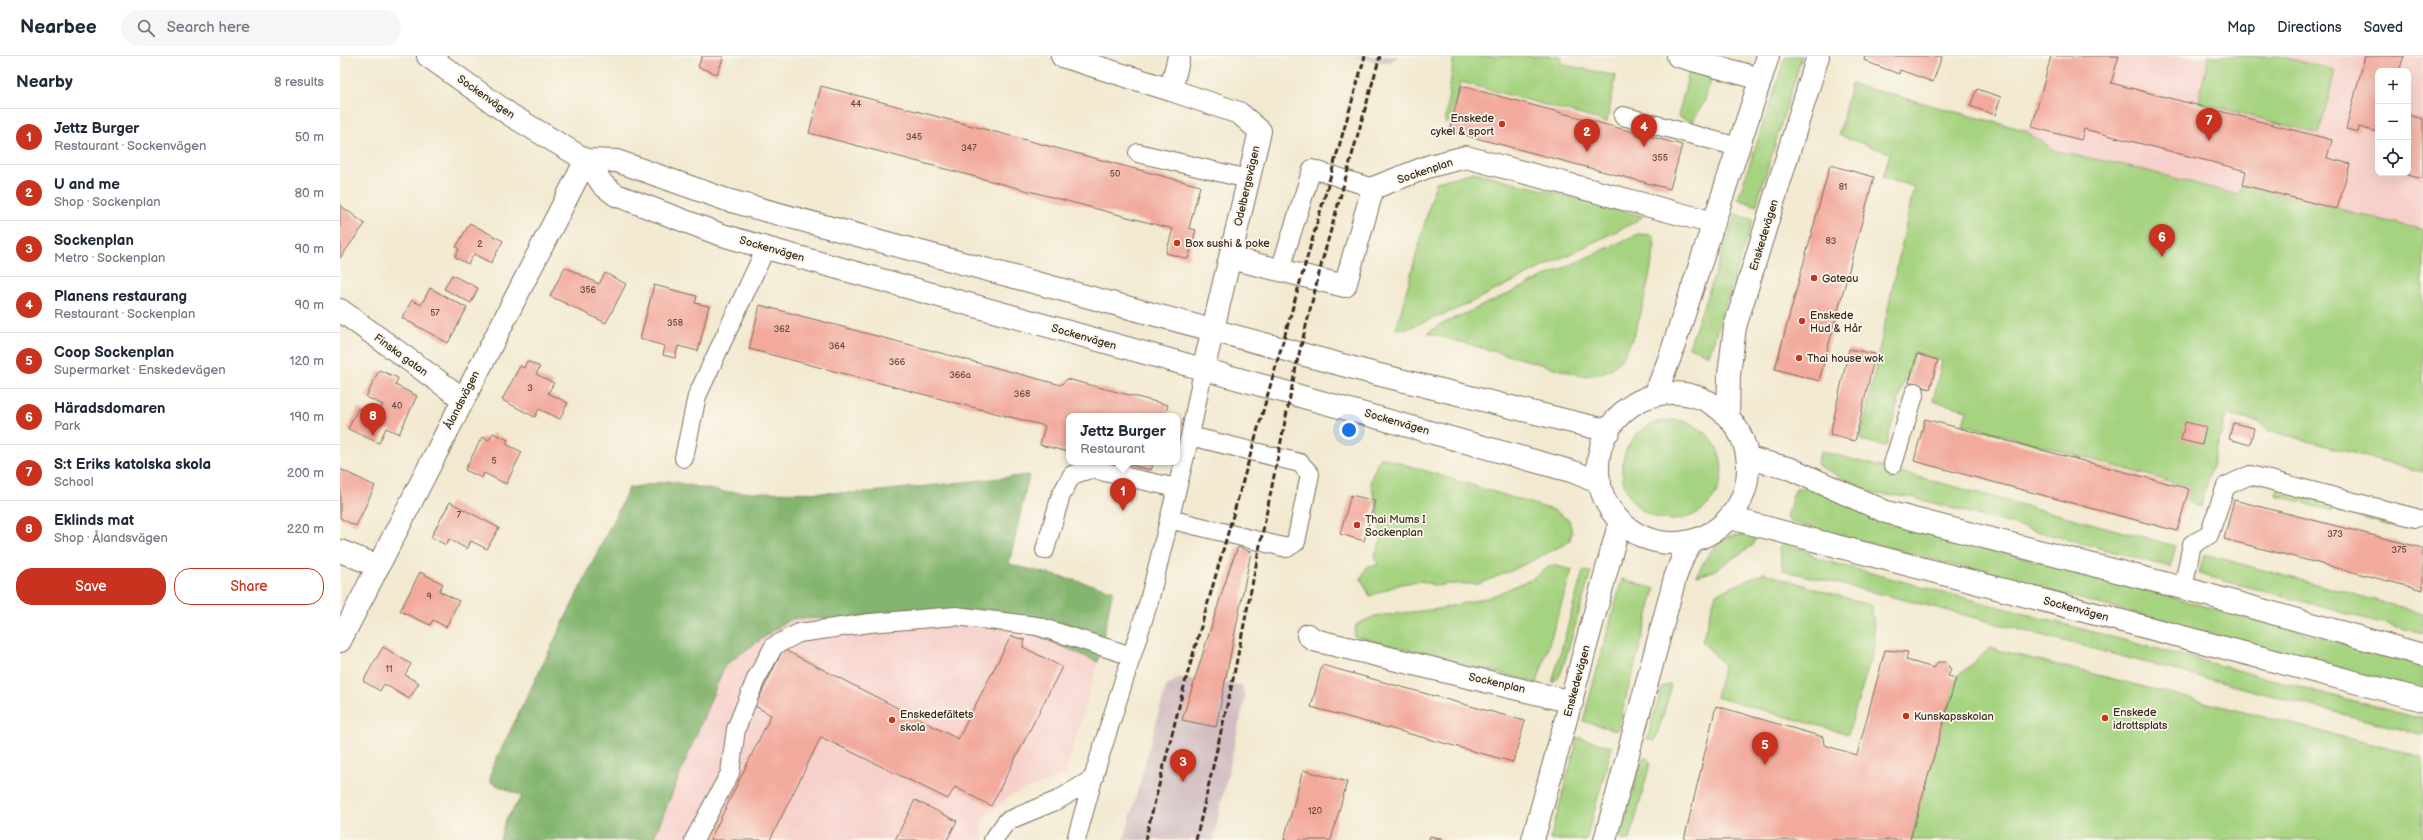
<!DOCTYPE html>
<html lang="en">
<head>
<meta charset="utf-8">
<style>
  body { margin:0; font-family:"Balsamiq Sans",sans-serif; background:#f6f6f7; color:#1f2937 }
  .controls { position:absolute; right:12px; top:12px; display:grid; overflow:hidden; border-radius:8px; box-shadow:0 4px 16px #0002 }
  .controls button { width:36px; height:36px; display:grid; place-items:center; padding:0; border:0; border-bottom:1px solid #e0e1e3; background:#fff; color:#1f2937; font:20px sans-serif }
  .you { position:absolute; left:1009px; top:374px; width:14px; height:14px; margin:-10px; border:3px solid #fff; border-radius:50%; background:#1a73e8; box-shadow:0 0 0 6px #1a73e833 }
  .badge { display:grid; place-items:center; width:26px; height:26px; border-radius:50%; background:#c8321e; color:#fff; font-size:13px; font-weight:700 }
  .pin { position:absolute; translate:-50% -33px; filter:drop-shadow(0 1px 2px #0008) }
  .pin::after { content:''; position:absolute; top:21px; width:14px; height:12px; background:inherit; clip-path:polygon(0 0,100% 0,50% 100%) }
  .popup { position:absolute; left:726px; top:357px; width:114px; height:52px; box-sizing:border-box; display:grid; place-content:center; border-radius:8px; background:#fff; filter:drop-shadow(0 1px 3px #0005); font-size:13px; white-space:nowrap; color:#747a83 }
  .popup b { font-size:15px; color:#1f2937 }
  .popup::after { content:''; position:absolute; left:50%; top:100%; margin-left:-8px; border:8px solid transparent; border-top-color:#fff }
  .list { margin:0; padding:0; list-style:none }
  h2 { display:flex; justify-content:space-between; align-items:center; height:52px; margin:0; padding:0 16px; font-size:17px }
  h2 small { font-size:13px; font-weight:400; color:#747a83 }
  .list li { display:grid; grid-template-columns:26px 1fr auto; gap:12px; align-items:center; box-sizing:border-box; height:56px; padding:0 16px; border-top:1px solid #e0e1e3 }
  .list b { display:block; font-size:15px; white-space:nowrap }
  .list p { margin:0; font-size:13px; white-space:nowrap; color:#747a83 }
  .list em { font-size:13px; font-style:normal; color:#747a83 }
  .actions { display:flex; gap:8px; padding:12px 16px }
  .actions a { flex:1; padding:9px 0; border:1px solid #c8321e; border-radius:16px; text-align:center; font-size:14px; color:#c8321e }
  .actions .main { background:#c8321e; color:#fff }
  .icon { flex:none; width:22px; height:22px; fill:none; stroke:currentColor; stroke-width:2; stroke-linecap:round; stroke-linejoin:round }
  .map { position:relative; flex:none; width:2083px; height:784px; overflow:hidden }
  header { display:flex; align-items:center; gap:24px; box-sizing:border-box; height:56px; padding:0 20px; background:#fff; border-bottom:1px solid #e0e1e3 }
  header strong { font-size:19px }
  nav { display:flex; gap:22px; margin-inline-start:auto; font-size:14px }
  .search { width:280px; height:36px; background:#f6f6f7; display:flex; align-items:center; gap:10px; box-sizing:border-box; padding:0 14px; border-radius:22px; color:#747a83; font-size:15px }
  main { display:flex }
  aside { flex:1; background:#fff }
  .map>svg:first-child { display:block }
</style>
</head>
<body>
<header>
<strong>Nearbee</strong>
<div class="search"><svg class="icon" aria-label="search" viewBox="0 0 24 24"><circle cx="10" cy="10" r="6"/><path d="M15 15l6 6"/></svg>Search here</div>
<nav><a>Map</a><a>Directions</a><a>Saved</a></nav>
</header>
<main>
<aside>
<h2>Nearby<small>8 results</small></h2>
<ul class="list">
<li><span class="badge">1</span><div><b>Jettz Burger</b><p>Restaurant · Sockenvägen</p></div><em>50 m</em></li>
<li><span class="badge">2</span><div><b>U and me</b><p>Shop · Sockenplan</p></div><em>80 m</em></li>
<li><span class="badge">3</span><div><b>Sockenplan</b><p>Metro · Sockenplan</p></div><em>90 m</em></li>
<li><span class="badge">4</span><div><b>Planens restaurang</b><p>Restaurant · Sockenplan</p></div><em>90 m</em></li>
<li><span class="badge">5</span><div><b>Coop Sockenplan</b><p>Supermarket · Enskedevägen</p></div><em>120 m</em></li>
<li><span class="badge">6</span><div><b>Häradsdomaren</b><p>Park</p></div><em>190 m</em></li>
<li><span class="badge">7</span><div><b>S:t Eriks katolska skola</b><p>School</p></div><em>200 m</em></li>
<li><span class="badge">8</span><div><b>Eklinds mat</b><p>Shop · Ålandsvägen</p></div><em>220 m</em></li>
</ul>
<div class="actions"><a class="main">Save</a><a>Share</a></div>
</aside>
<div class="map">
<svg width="2083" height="784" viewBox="0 0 2083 784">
  <rect width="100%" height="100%" fill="#fbf7ec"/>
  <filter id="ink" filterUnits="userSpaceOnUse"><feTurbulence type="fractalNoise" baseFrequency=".025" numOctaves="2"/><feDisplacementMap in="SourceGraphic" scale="8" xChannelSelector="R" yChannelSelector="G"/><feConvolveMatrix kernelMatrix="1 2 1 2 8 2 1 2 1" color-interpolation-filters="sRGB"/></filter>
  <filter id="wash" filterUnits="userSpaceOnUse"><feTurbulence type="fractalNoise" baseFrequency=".012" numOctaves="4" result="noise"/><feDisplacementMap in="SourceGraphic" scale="16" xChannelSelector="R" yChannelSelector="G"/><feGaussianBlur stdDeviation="0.9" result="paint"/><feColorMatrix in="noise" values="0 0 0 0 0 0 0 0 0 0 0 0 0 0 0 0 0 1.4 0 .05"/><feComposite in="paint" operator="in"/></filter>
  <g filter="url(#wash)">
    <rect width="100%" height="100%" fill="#f2e9d0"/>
    <path fill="#f7d0cb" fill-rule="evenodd" d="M 1711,0 L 2083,0 L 2083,174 L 1903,129 L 1898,139 L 1793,111 L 1715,95 L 1684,74 L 1692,71 ZM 2038,15 L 2068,15 L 2068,117 L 2038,117 Z
      M 569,560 L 684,574 L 758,606 L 725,719 L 671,739 L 647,758 L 640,769 L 644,784 L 313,784 L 385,609 L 450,563 Z"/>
    <path fill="#d2bec2" d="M 1009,0 L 1059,0 L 1049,7 Z
      M 838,622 L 902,629 L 905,642 L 873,784 L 784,784 L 826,631 Z"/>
    <path fill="#a6d380" stroke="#707e4f" d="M 1114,0 L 1222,0 L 1221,8 L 1276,20 L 1267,66 L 1121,26 L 1109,66 L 1105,67 Z
      M 1446,0 L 1462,0 L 1416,150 L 1398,143 Z
      M 1869,0 L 1939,0 L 1995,14 L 1979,78 L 1858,46 Z
      M 1350,11 L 1368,15 L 1372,21 L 1365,44 L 1353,66 L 1338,61 Z
      M 1511,28 L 1684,74 L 1715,95 L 1793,111 L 1898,139 L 1903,129 L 2083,174 L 2083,416 L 1927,374 L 1919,366 L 1886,359 L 1861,450 L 1847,446 L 1850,431 L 1623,368 L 1627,354 L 1593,345 L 1602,305 L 1574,296 L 1567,325 L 1564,324 L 1546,390 L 1520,384 L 1574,131 L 1543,121 L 1550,97 L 1499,79 Z
      M 1134,116 L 1303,160 L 1293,167 L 1119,252 L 1069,272 L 1056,273 L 1096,126 Z
      M 1396,158 L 1413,164 L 1369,299 L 1349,291 Z
      M 1298,178 L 1313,179 L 1315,189 C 1309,221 1299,293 1272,312 C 1263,318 1253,319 1243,320 L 1088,277 L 1098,270 Z
      M1282 414a50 50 0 1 1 100 0a50 50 0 1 1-100 0Z
      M 1481,395 L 1836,490 L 1830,511 L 1571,441 L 1535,438 L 1479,410 L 1477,407 Z
      M 1040,401 L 1213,454 L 1229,464 L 1232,477 L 1229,486 L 1175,513 L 1139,528 L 1107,528 L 1097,530 L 1081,525 L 1061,528 L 1030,540 L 1021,523 L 1027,510 L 1038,509 L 1035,499 L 1042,481 L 1038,466 L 1038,453 L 1030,425 Z
      M 1456,432 C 1481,430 1505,448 1527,459 L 2083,609 L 2083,634 L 1450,466 L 1447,462 L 1452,442 Z
      M 1938,433 L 1994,448 L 1992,455 L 1936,439 Z
      M 2000,450 L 2057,465 L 2055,471 L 1998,455 Z
      M 1417,479 L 1413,489 L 1374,515 L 1357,520 C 1363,506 1375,484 1391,480 C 1399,479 1409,479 1417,479 Z
      M 1443,488 L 1465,494 L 1478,503 L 2074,661 L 2083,661 L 2083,679 L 1601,553 L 1443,514 L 1439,491 Z
      M 1864,498 L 2083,557 L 2083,578 L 1859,518 Z
      M 1212,509 L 1232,514 L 1197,627 L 1014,580 L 1016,569 L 1035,560 L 1099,553 L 1150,541 L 1192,523 Z
      M 1243,515 L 1251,516 L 1222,614 L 1219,621 L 1212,627 Z
      M 1424,517 L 1532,550 L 1535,589 L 1508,678 L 1376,641 L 1384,609 L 1362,585 L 1376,538 Z
      M 1282,523 L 1315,533 L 1277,675 L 1243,665 Z
      M 1650,592 L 2083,701 L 2083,784 L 1570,784 L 1616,622 Z
      M 1330,628 L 1331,633 L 1315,685 L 1307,683 L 1322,631 Z
      M 1238,681 L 1272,691 L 1246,784 L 1210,784 Z
      M 1304,702 L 1307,702 L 1310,707 L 1290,784 L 1279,784 L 1300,709 Z"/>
    <path fill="#84b56e" stroke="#607046" d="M 689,419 L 669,508 L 773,534 L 758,606 L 684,574 L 569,560 L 450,563 L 385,609 L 313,784 L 160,784 L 165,765 L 182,740 L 150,726 L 152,712 L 289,432 L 329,425 L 383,436 L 521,437 Z"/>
    <g id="blocks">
      <path fill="#f2aa9d" d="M 362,0 L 384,0 L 377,18 L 358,11 Z
        M 1525,0 L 1602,0 L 1593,26 L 1560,14 L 1559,18 L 1535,9 L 1524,4 Z
        M 1711,0 L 1779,0 L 1771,27 L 1992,84 L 1987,102 L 2010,108 L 1997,153 L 1903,129 L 1906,115 L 1744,73 L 1741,84 L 1692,71 Z
        M 2025,0 L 2064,0 L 2059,15 L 2038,15 L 2038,76 L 2019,71 L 2018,76 L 2006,73 Z
        M 481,30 L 860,130 L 849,172 L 856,174 L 848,203 L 826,197 L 833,173 L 469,77 Z
        M 1121,30 L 1342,89 L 1330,133 L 1109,75 Z
        M 1637,33 L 1661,41 L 1655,59 L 1630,50 Z
        M 2068,59 L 2083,63 L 2083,123 L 2060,117 L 2068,117 Z
        M 1490,109 L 1534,121 L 1479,325 L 1435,313 Z
        M 0,149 L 25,168 L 0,202 Z
        M 130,167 L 163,185 L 151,207 L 134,198 L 128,208 L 115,201 L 119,193 L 116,191 Z
        M 225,211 L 259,228 L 265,217 L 286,228 L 266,267 L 210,240 Z
        M 112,219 L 138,232 L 131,247 L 104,233 Z
        M 314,229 L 357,240 L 355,247 L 369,250 L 358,295 L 338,290 L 335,302 L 323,299 L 325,290 L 300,283 Z
        M 90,232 L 127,252 L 108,287 L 62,262 L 72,244 L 81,249 Z
        M 420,249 L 721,329 L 727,323 L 828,349 L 825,360 L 729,360 L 729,396 L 700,389 L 705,370 L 409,293 Z
        M 1509,293 L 1535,298 L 1515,385 L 1490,379 Z
        M 1577,298 L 1598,304 L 1590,333 L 1569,327 Z
        M 187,305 L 200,311 L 196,318 L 214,327 L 208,337 L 228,347 L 220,363 L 199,353 L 195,361 L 162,344 L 180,310 L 184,312 Z
        M 39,314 L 58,322 L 55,329 L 77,340 L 59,378 L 46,372 L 39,387 L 8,373 L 18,352 L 37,361 L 43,349 L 26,341 Z
        M 1585,363 L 1849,433 L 1837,475 L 1574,405 Z
        M 1845,366 L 1866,371 L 1862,389 L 1841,384 Z
        M 1893,367 L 1914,372 L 1910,389 L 1889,383 Z
        M 153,377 L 168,384 L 166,388 L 182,396 L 166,428 L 144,417 L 142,422 L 125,414 L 142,381 L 149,384 Z
        M 778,406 L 814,406 L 811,414 Z
        M 0,413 L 35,430 L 16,470 L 0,462 Z
        M 1011,439 L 1035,445 L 1024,485 L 1000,478 Z
        M 1894,444 L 2083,492 L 2083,534 L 1884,483 Z
        M 110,446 L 159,472 L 147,493 L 131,485 L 127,493 L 109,483 L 106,489 L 91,481 Z
        M 898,491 L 911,496 L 876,671 L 842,664 L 891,508 Z
        M 80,516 L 103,528 L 99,535 L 119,545 L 106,571 L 93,564 L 90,569 L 60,555 Z
        M 671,580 L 685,584 L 683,591 L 722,611 L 651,750 L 615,731 L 608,743 L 481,681 L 430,784 L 370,784 L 431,659 L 415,650 L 443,593 L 618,683 Z
        M 43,591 L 71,608 L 65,619 L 79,627 L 69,643 L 44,628 L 40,635 L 23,625 Z
        M 1545,594 L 1568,596 L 1566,604 L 1594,612 L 1598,606 L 1606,606 L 1611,614 L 1608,620 L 1616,622 L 1570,784 L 1344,784 L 1376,650 L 1483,681 L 1484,689 L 1517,699 Z
        M 982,609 L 1185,665 L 1173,706 L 971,651 Z
        M 963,714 L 1007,726 L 991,784 L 944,784 Z
        M 575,744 L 617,765 L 607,784 L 555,784 Z
        M 1090,780 L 1102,783 L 1102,784 L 1089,784 Z"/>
    </g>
  </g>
  <g filter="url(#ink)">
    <use href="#blocks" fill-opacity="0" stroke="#7b6d5c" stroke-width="1"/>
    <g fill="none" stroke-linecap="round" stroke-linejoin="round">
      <defs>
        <path id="lane" d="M 1283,60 L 1398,91
          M 798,97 L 908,123
          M 940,214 L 972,113 L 1033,132
          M 344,402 L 357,340 L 426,192
          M 1553,408 L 1575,336
          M 829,463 L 947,492 L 956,486 L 970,418 L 960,407 L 850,380
          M 705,494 L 721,439 L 732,419 L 751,413 L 837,432
          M 1843,532 L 1852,488 L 1869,479 L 1886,430 L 1910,419 L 2076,462
          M 354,784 L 390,717 L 396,673 L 416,623 L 434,590 L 459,577 L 530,567 L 616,560 L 697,570 L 792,600
          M 653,784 L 667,765 L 718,744 L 754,722
          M 736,784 L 757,709 L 809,545 L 850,380 L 863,315"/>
        <path id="street" d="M 722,0 L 831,34
          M 839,0 L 831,34 L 899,57 L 920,75 L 863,315
          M 1338,0 L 1421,23
          M 890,202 L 1005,230 L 1033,132 L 1090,110 L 1126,101 L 1374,167
          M 0,254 L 123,343
          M 0,495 L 38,510
          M 968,579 L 974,584 L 1232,646
          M 0,585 L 246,104"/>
        <path id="secondary" d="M 88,0 L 172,60 L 246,104 L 263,129 L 276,139 L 379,178 L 426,192 L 1234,416 L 1260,427
          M 246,104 L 277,105 L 387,144 L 1036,318 L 1269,375
          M1258 412a75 75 0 1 1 150 0a75 75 0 1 1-150 0Z
          M 1315,339 L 1330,301 L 1428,0
          M 1388,361 L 1389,319 L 1395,271 L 1478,0
          M 1408,402 L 1451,413 L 1546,456 L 1843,532 L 2083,599
          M 1390,462 L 2083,644
          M 1193,784 L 1280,465
          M 1265,784 L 1335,522 L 1344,498 L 1353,485"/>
      </defs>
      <use href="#lane" stroke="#7b6d5c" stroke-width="20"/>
      <use href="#street" stroke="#7b6d5c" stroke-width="24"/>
      <use href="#secondary" stroke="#7b6d5c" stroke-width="24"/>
      <use href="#lane" stroke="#fff" stroke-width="18"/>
      <use href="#street" stroke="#fff" stroke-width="22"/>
      <use href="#secondary" stroke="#fff" stroke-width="22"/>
      <path stroke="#3b2a1e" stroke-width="3" stroke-dasharray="6 3" stroke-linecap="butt" d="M 805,784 L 846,623 L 1025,0
        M 856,784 L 892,628 L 957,306 L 983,202 L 1040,0"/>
    </g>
  </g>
  <g fill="#c8321e" stroke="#fbf7ec" stroke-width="1.5">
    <circle cx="1162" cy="68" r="4"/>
    <circle cx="837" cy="187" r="4"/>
    <circle cx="1474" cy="222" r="4"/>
    <circle cx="1462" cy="265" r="4"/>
    <circle cx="1459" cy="302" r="4"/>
    <circle cx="1017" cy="469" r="4"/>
    <circle cx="1566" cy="660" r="4"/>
    <circle cx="1765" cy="662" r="4"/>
    <circle cx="552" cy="664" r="4"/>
  </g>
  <g text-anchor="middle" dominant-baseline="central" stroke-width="3.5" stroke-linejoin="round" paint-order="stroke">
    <g font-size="9" fill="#694a3e">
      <text x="516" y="48">44</text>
      <text x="574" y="81">345</text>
      <text x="629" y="92">347</text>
      <text x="1320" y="102">355</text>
      <text x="775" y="118">50</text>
      <text x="1503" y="131">81</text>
      <text x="1491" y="185">83</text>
      <text x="140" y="188">2</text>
      <text x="248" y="234">356</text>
      <text x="95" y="257">57</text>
      <text x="335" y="267">358</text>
      <text x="442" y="273">362</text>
      <text x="497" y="290">364</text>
      <text x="557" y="306">366</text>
      <text x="620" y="319">366a</text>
      <text x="190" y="332">3</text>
      <text x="682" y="338">368</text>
      <text x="57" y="350">40</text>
      <text x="154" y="405">5</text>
      <text x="119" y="459">7</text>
      <text x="1995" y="478">373</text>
      <text x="2059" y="494">375</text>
      <text x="89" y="540">9</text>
      <text x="49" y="613">11</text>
      <text x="975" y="755">120</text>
    </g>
    <g font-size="11" fill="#3b2a1e" stroke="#fbf7ec">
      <text transform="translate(146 41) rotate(35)">Sockenvägen</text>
      <text transform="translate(1085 115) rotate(-19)">Sockenplan</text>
      <text transform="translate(907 130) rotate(-77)">Odelbergsvägen</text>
      <text transform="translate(1424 179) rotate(-73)">Enskedevägen</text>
      <text transform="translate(432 193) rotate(16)">Sockenvägen</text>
      <text transform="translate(744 281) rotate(16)">Sockenvägen</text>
      <text transform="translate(61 299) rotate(36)">Finska gatan</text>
      <text transform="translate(122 344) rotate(-63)">Ålandsvägen</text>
      <text transform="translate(1057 366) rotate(16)">Sockenvägen</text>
      <text transform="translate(1736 553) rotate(15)">Sockenvägen</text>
      <text transform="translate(1237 625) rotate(-75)">Enskedevägen</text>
      <text transform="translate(1157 627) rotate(13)">Sockenplan</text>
    </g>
    <g font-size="11" fill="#3b2a1e" stroke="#fbf7ec" text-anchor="start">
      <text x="1154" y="62" text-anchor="end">Enskede<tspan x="1154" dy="13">cykel &amp; sport</tspan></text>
      <text x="845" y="187">Box sushi &amp; poke</text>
      <text x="1482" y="222">Gateau</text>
      <text x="1470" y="259">Enskede<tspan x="1470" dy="13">Hud &amp; Hår</tspan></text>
      <text x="1467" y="302">Thai house wok</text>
      <text x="1025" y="463">Thai Mums I<tspan x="1025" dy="13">Sockenplan</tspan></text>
      <text x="1773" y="656">Enskede<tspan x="1773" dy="13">idrottsplats</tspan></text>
      <text x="560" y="658">Enskedefältets<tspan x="560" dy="13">skola</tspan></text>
      <text x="1574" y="660">Kunskapsskolan</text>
    </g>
  </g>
</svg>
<div class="controls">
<button>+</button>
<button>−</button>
<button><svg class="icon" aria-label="locate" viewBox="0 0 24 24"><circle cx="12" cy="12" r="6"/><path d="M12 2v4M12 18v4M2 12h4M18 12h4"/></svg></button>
</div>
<div class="you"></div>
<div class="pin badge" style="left:783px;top:455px">1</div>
<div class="popup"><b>Jettz Burger</b>Restaurant</div>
<div class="pin badge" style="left:1247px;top:96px">2</div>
<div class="pin badge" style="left:843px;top:726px">3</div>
<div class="pin badge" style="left:1304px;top:91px">4</div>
<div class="pin badge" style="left:1425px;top:709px">5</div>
<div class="pin badge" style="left:1822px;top:201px">6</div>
<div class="pin badge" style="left:1869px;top:85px">7</div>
<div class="pin badge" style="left:33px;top:380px">8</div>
</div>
</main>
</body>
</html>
